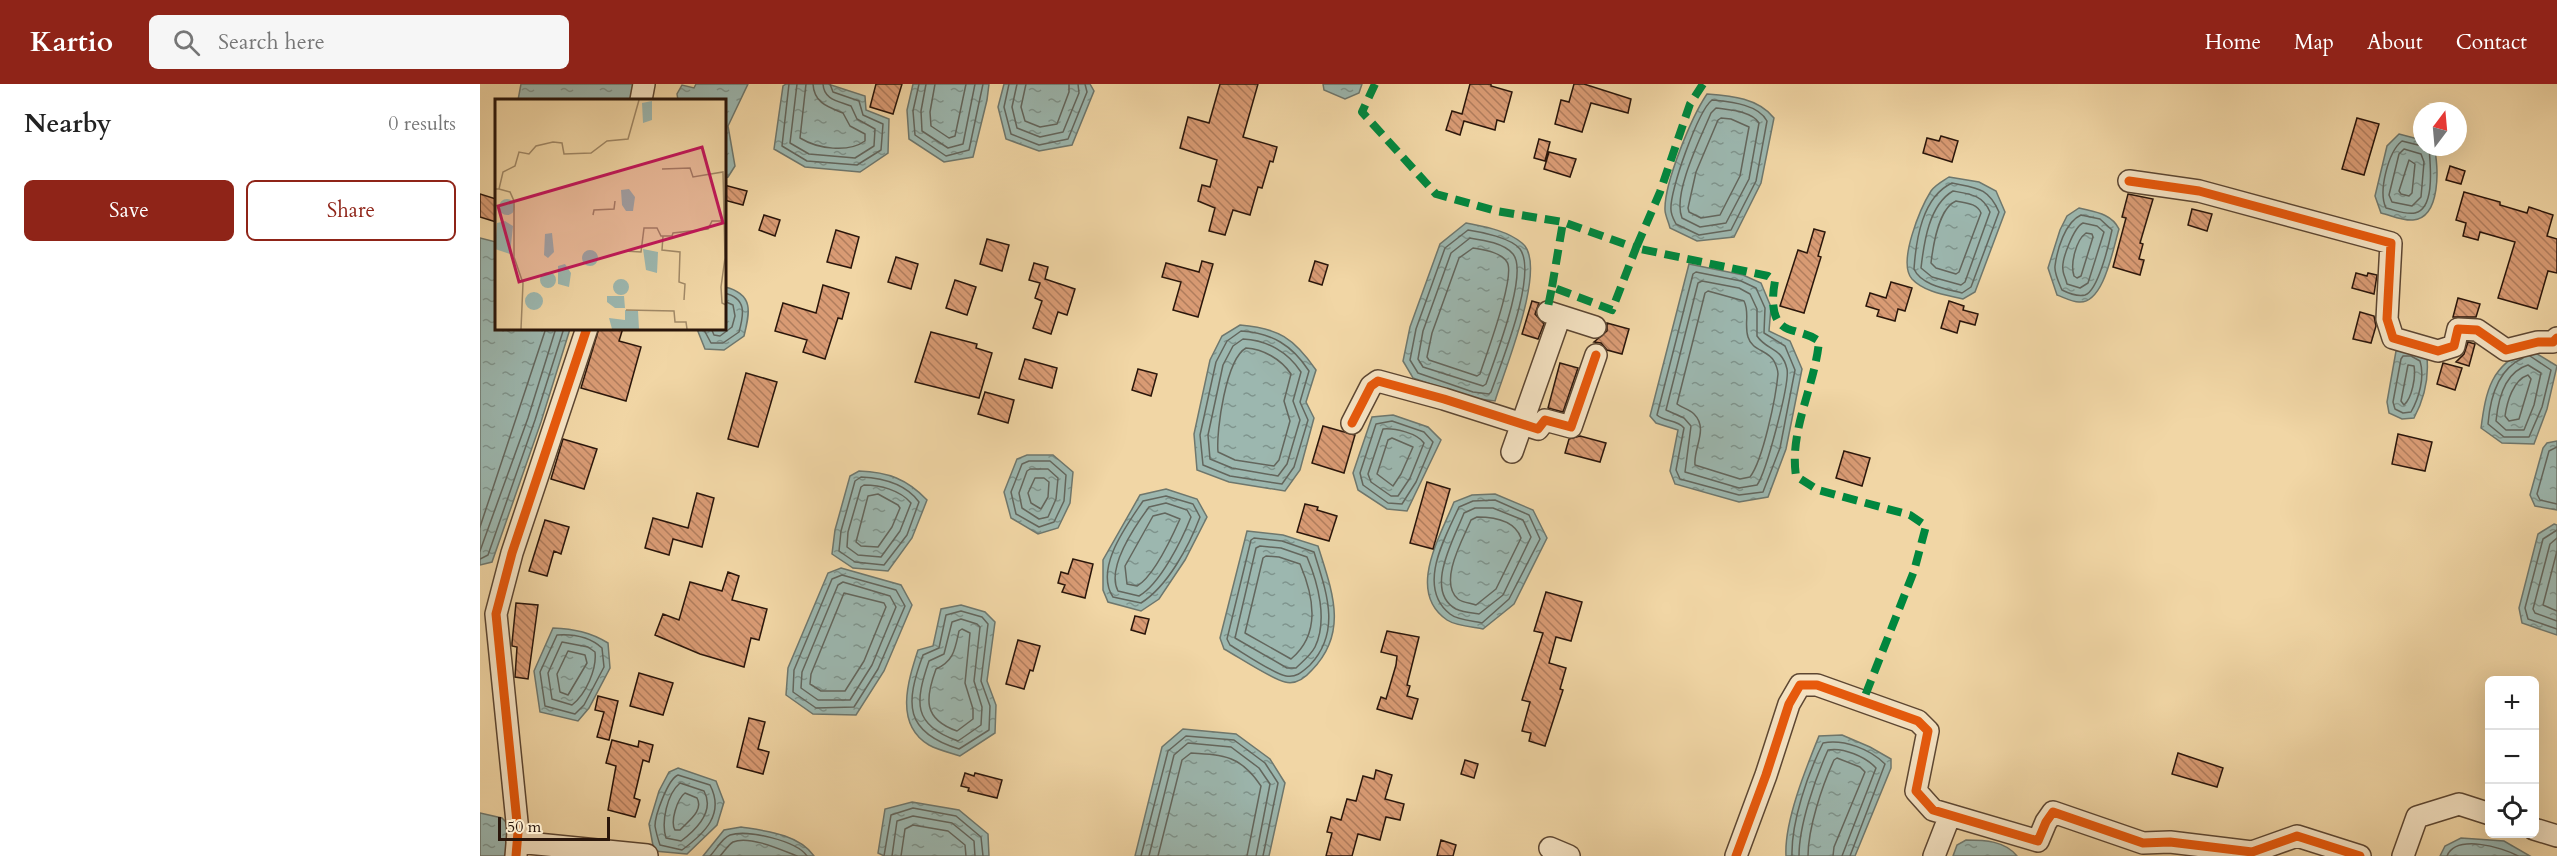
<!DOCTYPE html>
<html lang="en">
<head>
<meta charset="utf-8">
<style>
  body { margin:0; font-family:Cardo,serif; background:#f6f6f6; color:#222 }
  .controls { position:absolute; right:18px; bottom:18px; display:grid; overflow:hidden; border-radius:9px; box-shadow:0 6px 24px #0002 }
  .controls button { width:54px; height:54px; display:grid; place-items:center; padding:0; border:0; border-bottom:2px solid #e0e0e0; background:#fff; color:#222; font:30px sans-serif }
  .compass { position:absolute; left:1933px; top:18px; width:54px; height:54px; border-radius:50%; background:#fff; box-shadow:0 6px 24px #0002; rotate:16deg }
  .scale { position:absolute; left:18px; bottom:15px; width:112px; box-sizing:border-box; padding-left:6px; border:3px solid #2a160b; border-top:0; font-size:16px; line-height:21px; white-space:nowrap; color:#2a160b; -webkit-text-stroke:4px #f6e4c4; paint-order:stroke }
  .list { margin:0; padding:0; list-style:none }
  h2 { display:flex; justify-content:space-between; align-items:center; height:78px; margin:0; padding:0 24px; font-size:26px }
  h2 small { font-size:20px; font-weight:400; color:#767676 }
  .actions { display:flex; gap:12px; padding:18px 24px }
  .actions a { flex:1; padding:14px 0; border:2px solid #8f2418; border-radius:9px; text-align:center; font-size:21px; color:#8f2418 }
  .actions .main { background:#8f2418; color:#fff }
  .icon { flex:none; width:33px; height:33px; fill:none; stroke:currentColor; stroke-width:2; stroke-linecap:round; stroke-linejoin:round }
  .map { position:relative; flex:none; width:2077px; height:772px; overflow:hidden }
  header { display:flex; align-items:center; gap:36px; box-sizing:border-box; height:84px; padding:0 30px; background:#8f2418; color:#fff }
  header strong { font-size:28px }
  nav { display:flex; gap:33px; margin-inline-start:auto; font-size:21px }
  .search { width:420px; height:54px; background:#f6f6f6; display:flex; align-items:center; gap:15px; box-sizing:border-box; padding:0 21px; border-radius:9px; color:#767676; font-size:22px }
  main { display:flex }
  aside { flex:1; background:#fff }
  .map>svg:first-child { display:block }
</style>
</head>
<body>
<header>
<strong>Kartio</strong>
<div class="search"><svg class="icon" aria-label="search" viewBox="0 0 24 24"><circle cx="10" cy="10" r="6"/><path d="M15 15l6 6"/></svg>Search here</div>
<nav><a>Home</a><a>Map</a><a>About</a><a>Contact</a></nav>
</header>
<main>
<aside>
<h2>Nearby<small>0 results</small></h2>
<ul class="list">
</ul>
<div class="actions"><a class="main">Save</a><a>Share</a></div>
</aside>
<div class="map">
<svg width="2077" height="772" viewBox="0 0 2077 772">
  <defs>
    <pattern id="water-ripples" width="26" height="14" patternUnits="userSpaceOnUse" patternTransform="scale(1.5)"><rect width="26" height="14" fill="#9cb7af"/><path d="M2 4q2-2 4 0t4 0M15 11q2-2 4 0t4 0" fill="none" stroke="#7f948d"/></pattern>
    <pattern id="building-back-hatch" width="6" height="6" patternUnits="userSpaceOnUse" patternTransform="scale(1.5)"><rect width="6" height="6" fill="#d99b74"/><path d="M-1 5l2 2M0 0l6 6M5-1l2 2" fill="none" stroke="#b07d5d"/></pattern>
  </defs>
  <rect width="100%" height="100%" fill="#f1d6a5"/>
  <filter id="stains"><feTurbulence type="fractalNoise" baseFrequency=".00333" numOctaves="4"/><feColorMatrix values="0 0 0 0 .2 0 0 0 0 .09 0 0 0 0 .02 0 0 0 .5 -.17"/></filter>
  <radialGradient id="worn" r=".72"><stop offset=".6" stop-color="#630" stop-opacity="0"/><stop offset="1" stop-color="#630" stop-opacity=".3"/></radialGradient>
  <path fill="url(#water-ripples)" stroke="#6e776d" stroke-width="1.5" d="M 41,0 L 153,0 L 151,16 L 38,16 Z
    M 216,0 L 268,0 L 248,42 L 255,82 L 248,93 L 245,94 L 244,16 L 198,16 L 197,10 L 202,1 L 214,4 Z
    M 306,0 L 348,0 L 385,12 L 386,26 L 409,35 L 408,69 L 380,88 L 325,83 L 294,65 L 303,2 Z
    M 433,0 L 509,0 L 507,16 L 493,73 L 464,78 L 429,55 L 427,26 Z
    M 524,0 L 610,0 L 614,7 L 592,61 L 559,67 L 526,55 L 518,23 Z
    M 843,0 L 882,0 L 879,9 L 865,15 L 844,6 Z
    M 1227,10 C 1252,12 1278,14 1294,34 L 1281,99 L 1254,153 L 1217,157 L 1190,144 C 1189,139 1185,131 1185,126 C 1184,99 1212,32 1227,10 Z
    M 1919,50 L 1942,56 L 1942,63 L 1954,63 C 1959,82 1961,134 1933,136 C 1923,137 1910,131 1901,129 L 1895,112 L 1907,62 Z
    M 1469,93 L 1499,98 L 1516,107 L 1525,128 L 1495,208 L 1483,215 C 1466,211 1444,208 1432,195 C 1417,178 1441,123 1451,107 C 1455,101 1463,97 1469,93 Z
    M 1599,124 C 1614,128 1631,129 1639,145 C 1633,164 1624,220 1599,218 C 1592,218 1583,213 1577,211 L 1568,184 L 1580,146 L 1587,132 Z
    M 986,139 C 1005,143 1026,146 1042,159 C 1069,180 1024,287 1015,317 L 992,314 L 933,294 L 923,277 L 930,243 L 960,160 Z
    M 0,154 L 16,158 L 16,244 L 90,245 L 61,338 L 12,478 L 0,481 Z
    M 1209,180 L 1263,191 L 1281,199 L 1291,223 L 1289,247 L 1310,257 L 1322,285 L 1306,365 L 1288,413 L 1259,418 L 1195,400 L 1190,387 L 1198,346 L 1176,339 L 1170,332 Z
    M 245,203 C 274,210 270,228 264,252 L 244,266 L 225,265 L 217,245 L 244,244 Z
    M 760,241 C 798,244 814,254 836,286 L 826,318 L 834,334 L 820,386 L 805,407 L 749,398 L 717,386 L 714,350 L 730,276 L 742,252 Z
    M 2049,265 L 2077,282 L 2067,325 L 2054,360 L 2022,359 L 2001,344 C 2006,306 2011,281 2049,265 Z
    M 1932,266 L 1947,274 C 1949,296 1944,315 1934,334 L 1922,335 L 1909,329 L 1907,318 L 1916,267 Z
    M 913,331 L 948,343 L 961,356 L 927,427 L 907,425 L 878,406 L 873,389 L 892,333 Z
    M 2077,357 L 2077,426 L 2055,422 L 2050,411 L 2063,364 L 2067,359 Z
    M 547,371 L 573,371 L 593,388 L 590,419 L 578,444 L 558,450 L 531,434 L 524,408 L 537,375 Z
    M 379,387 C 408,388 427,395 447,416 L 432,454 L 408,487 L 373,484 L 352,470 L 355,446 L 370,392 Z
    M 686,405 L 717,415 L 727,433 L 705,476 L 679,515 L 661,527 L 628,518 L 623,506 L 623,476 L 660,411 Z
    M 1015,410 L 1053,426 L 1067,454 L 1034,520 L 1003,545 C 993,543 976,542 967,536 C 926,508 960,453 974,418 L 992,411 Z
    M 2074,440 L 2077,441 L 2077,551 L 2042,539 L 2039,524 L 2058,450 Z
    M 767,447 L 803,451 L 838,462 C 852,507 869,548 832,586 C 825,594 816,601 805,598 C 793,596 757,572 744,565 L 740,554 Z
    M 361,484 L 421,501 L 432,521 L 404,587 L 376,631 L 333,630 L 306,611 L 308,584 L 348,489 Z
    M 481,521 L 505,528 L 515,538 L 507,597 L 516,621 L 515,649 L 480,672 C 471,669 458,666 449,661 C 414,640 428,597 438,566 L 453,562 L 461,525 Z
    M 73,544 C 94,545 110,548 128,559 L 130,584 L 109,624 L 98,637 L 60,628 L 54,587 Z
    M 703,645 L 756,650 L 790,675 L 805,699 L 789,772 L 655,772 L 682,663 Z
    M 1362,651 L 1390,663 L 1411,675 L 1411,684 L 1375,772 L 1306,772 C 1304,738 1326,684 1339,652 Z
    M 198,684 L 236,697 L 244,718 L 237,741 L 207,770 L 174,767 L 169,740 L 179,707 L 189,688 Z
    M 432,718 L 479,726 L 508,750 L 509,772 L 404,772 L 398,769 L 405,725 Z
    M 0,729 L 22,734 L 29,741 L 29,772 L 0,772 Z
    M 261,743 C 286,747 319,750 334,772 L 223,772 L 244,746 Z
    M 1981,754 L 2024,757 L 2050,772 L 1960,772 L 1965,762 Z
    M 1486,756 C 1505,756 1525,757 1537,772 L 1473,772 L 1477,761 Z"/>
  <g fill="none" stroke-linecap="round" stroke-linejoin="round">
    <path stroke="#63665d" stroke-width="1.5" d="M 309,0 L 302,62 L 327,77 L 377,81 L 401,66 L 403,40 L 383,31 L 379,17 L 353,8 L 350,0
      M 317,0 L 310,59 L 329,70 L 375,74 L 394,62 L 395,45 L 377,35 L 371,22 C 358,17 344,16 343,0
      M 326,0 L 320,54 C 338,65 368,69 385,57 L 385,50 L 370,42 L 363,29 C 348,23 334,19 333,0
      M 439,0 L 433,27 L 435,51 L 466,72 L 489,66 L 503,0
      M 446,0 L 441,27 L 442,47 L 468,64 L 483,60 L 495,0
      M 455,0 L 450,28 L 451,42 L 469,54 L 475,52 L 486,0
      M 529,0 L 524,23 L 531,50 L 559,61 L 588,55 L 607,8 L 605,0
      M 537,0 L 532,23 L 537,44 L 560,53 L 583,48 L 599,9 L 598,0
      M 546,0 L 541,23 L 545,37 L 560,43 L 577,40 L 589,8 L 589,0
      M 1232,16 C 1250,18 1278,20 1287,37 L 1276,97 L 1251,146 L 1219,151 L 1196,140 C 1194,136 1191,131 1191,126 C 1189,108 1218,27 1232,16 Z
      M 1236,24 C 1249,26 1272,27 1279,39 L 1269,95 L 1246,139 L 1220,143 L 1202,134 C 1192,110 1221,53 1231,29 Z
      M 1241,34 L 1251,35 L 1269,43 L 1260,92 L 1240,131 L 1221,134 L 1209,128 L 1208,124 L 1216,88 L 1238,36 Z
      M 1942,62 L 1922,57 C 1908,68 1898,108 1906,124 C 1915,126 1926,131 1935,129 C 1956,124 1950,79 1949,63
      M 1924,65 L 1941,70 L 1944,78 L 1941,113 L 1932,122 L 1912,118 L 1909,111 L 1919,70 Z
      M 1929,76 L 1935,80 L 1932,109 L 1929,112 L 1921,110 L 1919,107 Z
      M 1472,99 C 1496,104 1508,103 1519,128 L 1491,203 L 1482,209 C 1466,205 1441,201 1434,185 C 1436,156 1442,113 1472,99 Z
      M 1473,107 C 1490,110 1503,111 1510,128 L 1485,198 L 1481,201 L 1452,193 L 1441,184 C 1444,158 1449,121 1473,107 Z
      M 1476,117 C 1485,119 1497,119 1501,129 L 1479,188 L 1476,190 L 1456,184 L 1451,179 C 1453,162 1459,124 1476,117 Z
      M 1601,131 L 1620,135 L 1632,146 C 1629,160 1618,207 1605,211 C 1597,213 1588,209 1582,206 C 1579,199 1574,189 1575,182 C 1577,166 1585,138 1601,131 Z
      M 1603,139 L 1617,142 L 1624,148 L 1608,199 L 1600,204 L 1587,200 C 1586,195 1583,190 1583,186 C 1581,176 1594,143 1603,139 Z
      M 988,146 C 1002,148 1031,154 1040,165 C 1058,190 1021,279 1011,308 L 1009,310 L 993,308 L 938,289 L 930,276 L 936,245 L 965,164 Z
      M 1606,149 L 1612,150 L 1613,153 L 1601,192 L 1597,194 L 1594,192 C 1590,180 1596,156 1606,149 Z
      M 990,154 C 1003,156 1024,159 1033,170 C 1049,189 1014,276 1006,300 L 1003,302 L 943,283 L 938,275 L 943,247 L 971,169 Z
      M 993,164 C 1004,166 1021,168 1027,178 C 1036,192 1006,271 1000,290 L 997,292 L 949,276 L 947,273 L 952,249 L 979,174 Z
      M 1216,188 L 1261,197 L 1276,204 L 1285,224 L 1284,249 L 1305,262 L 1315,286 L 1300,364 L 1283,408 L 1259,411 L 1200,395 L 1196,386 L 1204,344 C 1197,335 1184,338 1177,331 L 1213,190 Z
      M 1222,197 L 1259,204 L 1270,210 L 1277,225 L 1277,252 C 1287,267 1302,263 1307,285 C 1310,299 1286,389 1277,401 L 1259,404 L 1205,388 L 1211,342 L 1204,334 L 1186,326 L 1218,199 Z
      M 1228,207 L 1264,217 C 1270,229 1264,240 1268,253 C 1272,267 1288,266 1294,277 C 1296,281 1298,286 1298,290 C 1296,313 1283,376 1270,393 L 1260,395 L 1215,381 C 1213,364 1229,345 1214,330 C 1209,325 1202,324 1197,320 L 1225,209 Z
      M 223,244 L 231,259 L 243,259 L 259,248 C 264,230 267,214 244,209
      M 231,244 L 234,251 L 240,252 L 252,243 L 255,232 L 253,221 L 244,217
      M 761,247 C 792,249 812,261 829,287 L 820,318 L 828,336 L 814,383 L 802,400 L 750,392 L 723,381 L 720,351 L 736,278 L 747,257 Z
      M 763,255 C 787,256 808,268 821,288 L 813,317 L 820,336 L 807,380 L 798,392 L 752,384 L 730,375 L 728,351 L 743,281 L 753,262 Z
      M 766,264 C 783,265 801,275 811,290 L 804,317 L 810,337 L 799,376 L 794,382 L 755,376 L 738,368 C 736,347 746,275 766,264 Z
      M 1923,272 L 1931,272 L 1940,277 C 1945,293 1939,314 1931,328 L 1923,329 L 1915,325 L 1913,318 L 1921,275 Z
      M 2043,274 C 2018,285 2010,315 2008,340 L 2024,353 L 2049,353 L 2062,323 L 2071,286 L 2050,272
      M 1928,281 L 1934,282 C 1936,293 1932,314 1924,321 L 1921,317 Z
      M 2048,281 L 2061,289 L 2054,321 L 2044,346 L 2026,346 L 2016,337 C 2018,316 2025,288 2048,281 Z
      M 2048,291 L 2051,295 L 2039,335 L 2029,337 L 2025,332 C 2027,318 2033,296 2048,291 Z
      M 912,337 L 944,348 L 953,358 L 936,398 L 922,420 L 908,419 L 883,401 L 880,389 L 896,340 Z
      M 903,345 C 915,344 937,349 944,359 L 930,394 L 918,412 L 911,412 L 891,398 L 888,390 Z
      M 912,354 L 933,363 L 921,390 L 913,402 L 897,390 L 908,356 Z
      M 2077,363 L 2069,367 L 2057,410 L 2060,416 L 2077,420
      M 570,377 L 586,391 L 584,417 L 574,438 L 559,443 L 536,430 L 531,408 L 542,380 L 549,377 Z
      M 550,385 L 568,385 L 578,394 L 576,415 L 568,433 L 559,435 L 542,424 L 539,409 L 547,387 Z
      M 381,393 C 402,394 426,400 439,418 L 427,451 L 404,481 L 375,478 L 359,467 L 361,447 L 375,397 Z
      M 555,394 L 564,394 L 569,398 L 568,413 L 561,425 L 551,419 L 548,409 Z
      M 384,401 C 400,401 420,406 431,419 L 420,447 L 401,473 L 378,471 L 367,463 L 368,448 L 381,403 Z
      M 398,410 L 418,421 L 420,424 L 412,443 L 398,463 L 381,462 L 376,458 L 388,412 Z
      M 686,412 L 713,420 L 720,433 C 709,462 688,502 661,519 L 633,513 C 614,484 647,441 663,417 Z
      M 1015,416 L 1049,431 L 1060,455 L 1029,515 L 1002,539 C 993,537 977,536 970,530 C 936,503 965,454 979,423 L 993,417 Z
      M 686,419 L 707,426 L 711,433 C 702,456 680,500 659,512 L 638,507 C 626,484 655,442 669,423 Z
      M 995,424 L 1013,424 L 1043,436 L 1051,453 L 1023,511 L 999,530 C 992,529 982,528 976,525 C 943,507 975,453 984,429 Z
      M 685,429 L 700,435 C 692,453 673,493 657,502 L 647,500 L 645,482 L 673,432 Z
      M 997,433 C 1014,433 1035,437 1041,454 L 1016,505 L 996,521 C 991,519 983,519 978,515 C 958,498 983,455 991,436 Z
      M 0,443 L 66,244
      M 2077,446 L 2063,455 L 2045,524 L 2048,535 L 2077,545
      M 774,454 L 802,457 L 834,468 C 846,507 862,547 830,581 C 823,587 817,594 806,592 C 794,590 762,568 750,561 L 747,555 L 771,456 Z
      M 2077,454 L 2070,460 L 2053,525 L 2055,529 L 2077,537
      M 780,462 L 801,464 L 827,473 C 838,499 848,536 835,563 C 831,571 822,578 816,584 L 807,584 L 755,554 L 776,464 Z
      M 0,467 L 48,334 L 76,244
      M 2077,467 L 2063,521 L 2077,527
      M 786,472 L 799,473 L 820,480 C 834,513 841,550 811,575 L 765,549 L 783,474 Z
      M 0,475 L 8,471 L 55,336 L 84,244
      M 362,491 L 416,506 L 425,522 L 398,585 L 374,623 L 336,624 L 313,608 L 314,586 L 352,495 Z
      M 363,498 L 410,512 L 416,523 L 392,581 L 370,616 L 338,616 L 321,604 L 322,588 L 358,501 Z
      M 364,509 L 404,519 L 406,523 L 384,577 L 365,607 L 341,607 L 330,600 L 331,590 Z
      M 481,527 L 502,533 L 508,540 L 501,597 L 510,622 L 509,646 L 479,665 C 424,648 425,620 443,571 L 459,564 L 466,531 Z
      M 481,535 L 497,540 L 500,543 L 494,597 L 502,623 L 501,641 L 478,657 C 432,641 435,618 449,577 L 464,570 L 472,538 Z
      M 482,545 L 490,549 L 485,599 L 493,625 L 493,635 L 477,647 C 443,635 445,615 456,585 C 474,577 475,565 479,547 Z
      M 77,551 C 93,550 110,553 122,564 L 124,583 L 104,621 L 95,630 L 65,622 L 60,588 Z
      M 82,558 L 108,563 L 115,568 C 117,585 106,610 92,621 L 72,615 L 68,589 Z
      M 88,567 L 105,571 L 107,579 L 88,611 L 80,608 L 77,590 Z
      M 198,691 L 230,701 C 245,730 225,749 202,766 L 180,761 C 178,755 176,748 175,742 C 175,731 188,695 198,691 Z
      M 200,699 L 224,707 C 235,727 217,745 201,757 L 186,754 C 181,738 187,710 200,699 Z
      M 205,709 L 217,714 C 224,727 208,737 200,746 L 195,746 C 190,738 197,715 205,709 Z
      M 230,772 C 236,766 242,754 250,751 C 267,745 317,757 327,772
      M 240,772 C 244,768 248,761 253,758 C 269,751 302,766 317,772
      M 404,772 L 411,731 L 433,724 L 476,732 L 501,753 L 503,772
      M 412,772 L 417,737 L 433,732 L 472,739 L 494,757 L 495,772
      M 421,772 L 425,745 L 433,741 L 468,747 L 485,761 L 486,772
      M 661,772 L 688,667 L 706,652 L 754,656 L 785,679 L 798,699 L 783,772
      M 669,772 L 694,671 L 708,659 L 751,663 L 779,684 L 790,700 L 776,772
      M 678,772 L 702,676 L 711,669 C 745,671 761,672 781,702 L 767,772
      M 1312,772 C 1311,738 1328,689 1343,659 C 1364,655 1390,665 1405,680 L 1370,772
      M 1319,772 C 1319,741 1335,695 1348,666 C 1363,663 1386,673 1396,684 L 1362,772
      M 1328,772 C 1328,744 1342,702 1354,676 L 1357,674 L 1380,683 L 1385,688 L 1354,763 L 1353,772
      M 1967,772 C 1976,750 2022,763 2038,772"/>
  </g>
  <path fill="url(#building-back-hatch)" stroke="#2a160b" stroke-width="1.5" d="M 396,0 L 422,0 L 413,30 L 390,23 Z
    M 740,0 L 778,0 L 763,53 L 797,63 L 793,78 L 790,77 L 782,104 L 778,103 L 770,131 L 753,126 L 745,151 L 729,147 L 735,124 L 718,117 L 722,101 L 730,103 L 737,76 L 700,64 L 708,33 L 729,39 Z
    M 990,0 L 1011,0 L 1011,2 L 1032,8 L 1024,38 L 1017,36 L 1015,46 L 984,37 L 980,51 L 966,46 L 972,27 L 982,30 Z
    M 1094,0 L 1104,0 L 1151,15 L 1148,29 L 1111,19 L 1102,48 L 1075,40 L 1081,16 L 1089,18 Z
    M 1877,34 L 1899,40 L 1884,91 L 1862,85 Z
    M 1461,52 L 1478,57 L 1472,78 L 1443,69 L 1447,54 L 1459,57 Z
    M 1059,55 L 1070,58 L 1065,77 L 1054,74 Z
    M 1069,68 L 1096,75 L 1090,93 L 1064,85 Z
    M 1970,82 L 1985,87 L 1981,100 L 1966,96 Z
    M 244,101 L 267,107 L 263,121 L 244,116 Z
    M 1984,108 L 2020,118 L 2020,121 L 2047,129 L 2049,123 L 2073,131 L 2067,152 L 2077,155 L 2077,189 L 2068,187 L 2057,225 L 2018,214 L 2035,158 L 2000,148 L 1998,156 L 1983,152 L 1986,139 L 1976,136 Z
    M 0,110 L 16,115 L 16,138 L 0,133 Z
    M 1648,110 L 1673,115 L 1660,159 L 1663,160 L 1659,175 L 1664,176 L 1660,191 L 1633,183 L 1646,134 L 1642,133 Z
    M 1712,125 L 1732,130 L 1727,147 L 1708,141 Z
    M 284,131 L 300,136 L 295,152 L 279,146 Z
    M 1334,145 L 1345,148 L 1338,172 L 1341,173 L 1324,229 L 1300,222 L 1318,166 L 1327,169 Z
    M 356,146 L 379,153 L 371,184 L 347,178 Z
    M 507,155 L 529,161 L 522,187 L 500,180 Z
    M 416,173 L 438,180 L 431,205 L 408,198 Z
    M 722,177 L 733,180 L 718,233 L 693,226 L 701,198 L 682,193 L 686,179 L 719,188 Z
    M 835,177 L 848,181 L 842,201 L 829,197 Z
    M 554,179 L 568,183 L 565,195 L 595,205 L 587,231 L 578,228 L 571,250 L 553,244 L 562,217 L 555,214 L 560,199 L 549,196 Z
    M 1876,189 L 1887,192 L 1888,189 L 1897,191 L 1894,210 L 1872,204 Z
    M 475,196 L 496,203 L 487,231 L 466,224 Z
    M 1411,198 L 1432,204 L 1425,227 L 1418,225 L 1415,237 L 1397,232 L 1399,226 L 1386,222 L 1390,209 L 1406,214 Z
    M 343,201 L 369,209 L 362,235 L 358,234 L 345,275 L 323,268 L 327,256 L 295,247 L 303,219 L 336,229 Z
    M 1978,214 L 2000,220 L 1996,233 L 1973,233 Z
    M 1052,217 L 1059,219 L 1055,230 L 1064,240 L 1058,255 L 1042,250 Z
    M 1469,217 L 1484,222 L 1483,226 L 1498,230 L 1495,241 L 1480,237 L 1477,249 L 1461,244 Z
    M 1880,228 L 1894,232 L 1896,242 L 1891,259 L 1873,255 Z
    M 1127,239 L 1149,245 L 1142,270 L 1127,266 L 1121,259 L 1114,258 L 1127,247 Z
    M 119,244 L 143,244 L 139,257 L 161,263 L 146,317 L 101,304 Z
    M 451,248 L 497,260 L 496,264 L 512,269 L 499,314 L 435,298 Z
    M 1988,258 L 1995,260 L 1989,282 L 1976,278 L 1984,270 Z
    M 545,275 L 577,284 L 572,304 L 539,295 Z
    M 1080,279 L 1098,284 L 1083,328 L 1068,324 Z
    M 1963,279 L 1982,284 L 1975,306 L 1957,300 Z
    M 658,285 L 677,290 L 671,312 L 652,306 Z
    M 266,289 L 297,298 L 278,363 L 248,355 Z
    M 505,308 L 534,316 L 528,339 L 498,330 Z
    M 843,342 L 875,351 L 864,389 L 832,379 Z
    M 1918,350 L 1952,358 L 1945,387 L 1912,380 Z
    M 1100,352 L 1126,359 L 1120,378 L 1085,369 L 1089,355 Z
    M 83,355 L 117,365 L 104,405 L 71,395 Z
    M 1364,367 L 1390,374 L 1382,402 L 1356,394 Z
    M 947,398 L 970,405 L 953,465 L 930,459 Z
    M 217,409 L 234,414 L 222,463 L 193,455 L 189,471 L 165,464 L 173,434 L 208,444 Z
    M 825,420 L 838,423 L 837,426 L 857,432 L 849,457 L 817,448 Z
    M 65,436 L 89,443 L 81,470 L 74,467 L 67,492 L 49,487 Z
    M 593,475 L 613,480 L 605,514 L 582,508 L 585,501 L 578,499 L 581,488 L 588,490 Z
    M 248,488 L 259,492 L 252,516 L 287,525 L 279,556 L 271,554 L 264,583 L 220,570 L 175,551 L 183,530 L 199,536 L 210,498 L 242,507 Z
    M 1066,508 L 1102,518 L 1091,557 L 1076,553 L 1069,579 L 1086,584 L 1080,605 L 1083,606 L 1065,662 L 1049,657 L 1051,649 L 1042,647 L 1050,618 L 1042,616 L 1063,549 L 1054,547 Z
    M 36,519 L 58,521 L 48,595 L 35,593 L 37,563 L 32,562 L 32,559 Z
    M 655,532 L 669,535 L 665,550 L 651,546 Z
    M 907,547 L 939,553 L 927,601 L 930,602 L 927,612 L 938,615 L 932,635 L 897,625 L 901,613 L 906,615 L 916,581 L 917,572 L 901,568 Z
    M 538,556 L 560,562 L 553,587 L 550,586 L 544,605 L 526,600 Z
    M 159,589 L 193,599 L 183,631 L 150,622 Z
    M 118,612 L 138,617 L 129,656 L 117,653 L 124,628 L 115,626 Z
    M 269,634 L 285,638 L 278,665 L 289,668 L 283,690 L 257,683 Z
    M 132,656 L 158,663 L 159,657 L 173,661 L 169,678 L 163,676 L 154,714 L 160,716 L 155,733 L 128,726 L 136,682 L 126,679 Z
    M 1698,669 L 1743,684 L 1737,703 L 1692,690 Z
    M 985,676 L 998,680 L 994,694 L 981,690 Z
    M 896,686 L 912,691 L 905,715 L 924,720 L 920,736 L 906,733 L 900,756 L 878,750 L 872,772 L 846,772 L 852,749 L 847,748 L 851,733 L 861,736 L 867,715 L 876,717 L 883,692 L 894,695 Z
    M 485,689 L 494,692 L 495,689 L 522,696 L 517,714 L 488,707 L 489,704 L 481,702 Z
    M 961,756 L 976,761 L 973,772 L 957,772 Z"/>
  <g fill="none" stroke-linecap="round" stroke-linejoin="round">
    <defs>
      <path id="minor" d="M 161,16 L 164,0
        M 1649,97 L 1719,107 L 1911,159 L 1907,235 L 1913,254 L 1958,267 L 1974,262 L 1978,245 L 1997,246 L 2026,266 L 2058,258 L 2073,258 L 2077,254
        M 1068,228 L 1115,243
        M 872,339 L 891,302 L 898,297 L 964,315 L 1058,345 L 1065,336 L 1091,343 L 1116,271
        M 1032,368 L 1080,232
        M 2054,745 L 2077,752
        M 37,758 L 167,771
        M 1070,764 L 1089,772
        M 36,772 L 38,748 L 16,530 L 32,469 L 107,244
        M 1256,772 L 1286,691 L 1309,620 L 1320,601 L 1337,601 L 1438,637 L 1448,647 L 1436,707 L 1453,726 L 1558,757 L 1566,738 L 1573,728 L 1663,759 L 1690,758 L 1772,768 L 1817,752 L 1880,772
        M 1454,772 L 1470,731
        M 1923,772 L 1937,733 L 1979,720 L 2010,730"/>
    </defs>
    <use href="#minor" stroke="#5c4632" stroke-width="24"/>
    <use href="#minor" stroke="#f6e4c4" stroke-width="21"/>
    <path stroke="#00873e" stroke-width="8" stroke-dasharray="15 8" stroke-linecap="butt" d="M 895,0 L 882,28 L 956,110 L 1016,127 L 1083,138 L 1156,164 L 1132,226 L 1072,203 L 1067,228
      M 1223,0 L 1210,20 L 1180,108 L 1156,164 L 1288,192 L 1295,197 C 1292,213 1290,238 1308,245 C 1319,249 1329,250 1339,257 C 1335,302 1309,346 1316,392 L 1338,406 L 1430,431 L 1446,442 L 1434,487 L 1383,617
      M 1072,203 L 1083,138"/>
    <defs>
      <path id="cycleway" d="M 1649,97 L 1719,107 L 1911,159 L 1907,235 L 1913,254 L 1958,267 L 1974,262 L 1978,245 L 1997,246 L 2026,266 L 2058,258 L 2073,258 L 2077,254
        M 872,339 L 891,302 L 898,297 L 964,315 L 1058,345 L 1065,336 L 1091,343 L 1116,271
        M 36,772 L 38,748 L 16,530 L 32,469 L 107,244
        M 1256,772 L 1286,691 L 1309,620 L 1320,601 L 1337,601 L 1438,637 L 1448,647 L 1436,707 L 1453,726 L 1558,757 L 1566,738 L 1573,728 L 1663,759 L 1690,758 L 1772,768 L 1817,752 L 1880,772"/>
    </defs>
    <use href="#cycleway" stroke="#f6e4c4" stroke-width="13"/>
    <use href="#cycleway" stroke="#e8590c" stroke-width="9"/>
  </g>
  <g transform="translate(15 15)">
    <rect width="231" height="231" fill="#f1d6a5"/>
    <path d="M 157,2 L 157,21 L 148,24 L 147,4 ZM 134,90 L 140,98 L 138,112 L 131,112 L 127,106 L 126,91 ZM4 108a8 8 0 1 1 16 0a8 8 0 1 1-16 0ZM 10,122 L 18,127 L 15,155 L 0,150 L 2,124 ZM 57,134 L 59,153 L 53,159 L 49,156 L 50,135 ZM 148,150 L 163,153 L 162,174 L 151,171 ZM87 159a8 8 0 1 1 16 0a8 8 0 1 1-16 0ZM 70,165 L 76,174 L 74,188 L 63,185 L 63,167 ZM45 181a8 8 0 1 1 16 0a8 8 0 1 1-16 0ZM118 188a8 8 0 1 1 16 0a8 8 0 1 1-16 0ZM30 202a9 9 0 1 1 18 0a9 9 0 1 1-18 0ZM 112,197 L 129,197 L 130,209 L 120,209 L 112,203 ZM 130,211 L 143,212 L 144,230 L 117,230 L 114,219 L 130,221 Z" fill="#9cb7af"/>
    <path fill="none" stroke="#a18967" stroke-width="1.5" d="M 167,70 L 195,69 L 198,78 L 228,73 L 230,159 L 226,188 L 227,204 L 231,206M 0,90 L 4,90 L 8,73 L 20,67 L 24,53 L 34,55 L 41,47 L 58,43 L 67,44 L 69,55 L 96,54 L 112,42 L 133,40 L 144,1M 4,90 L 15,93 L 19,102 L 19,158 L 28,184 L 26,230M 98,116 L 99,111 L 119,110 L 120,102M 168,137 L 167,151 L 185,153 L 184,183 L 190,185 L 189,201M 129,152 L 146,153 L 149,129 L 162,129 L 166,137 L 177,137 L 178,134 L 213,130 L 217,122 L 229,122M 131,211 L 179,212 L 180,223 L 191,223 L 192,230"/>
    <path fill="#c2185b" fill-opacity="0.15" stroke="#c2185b" stroke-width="3" d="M 207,48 L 228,124 L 24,183 L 3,107 Z"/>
    <rect width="231" height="231" fill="none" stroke="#2a160b" stroke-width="3"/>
  </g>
  <rect width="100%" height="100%" filter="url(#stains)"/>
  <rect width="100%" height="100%" fill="url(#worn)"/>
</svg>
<div class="controls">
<button>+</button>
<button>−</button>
<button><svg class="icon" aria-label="locate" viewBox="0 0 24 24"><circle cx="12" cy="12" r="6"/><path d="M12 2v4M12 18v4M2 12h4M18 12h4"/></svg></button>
</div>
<svg class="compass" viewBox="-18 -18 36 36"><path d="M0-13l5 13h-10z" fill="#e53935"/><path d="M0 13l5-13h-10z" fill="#767676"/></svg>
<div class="scale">50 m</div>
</div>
</main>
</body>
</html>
